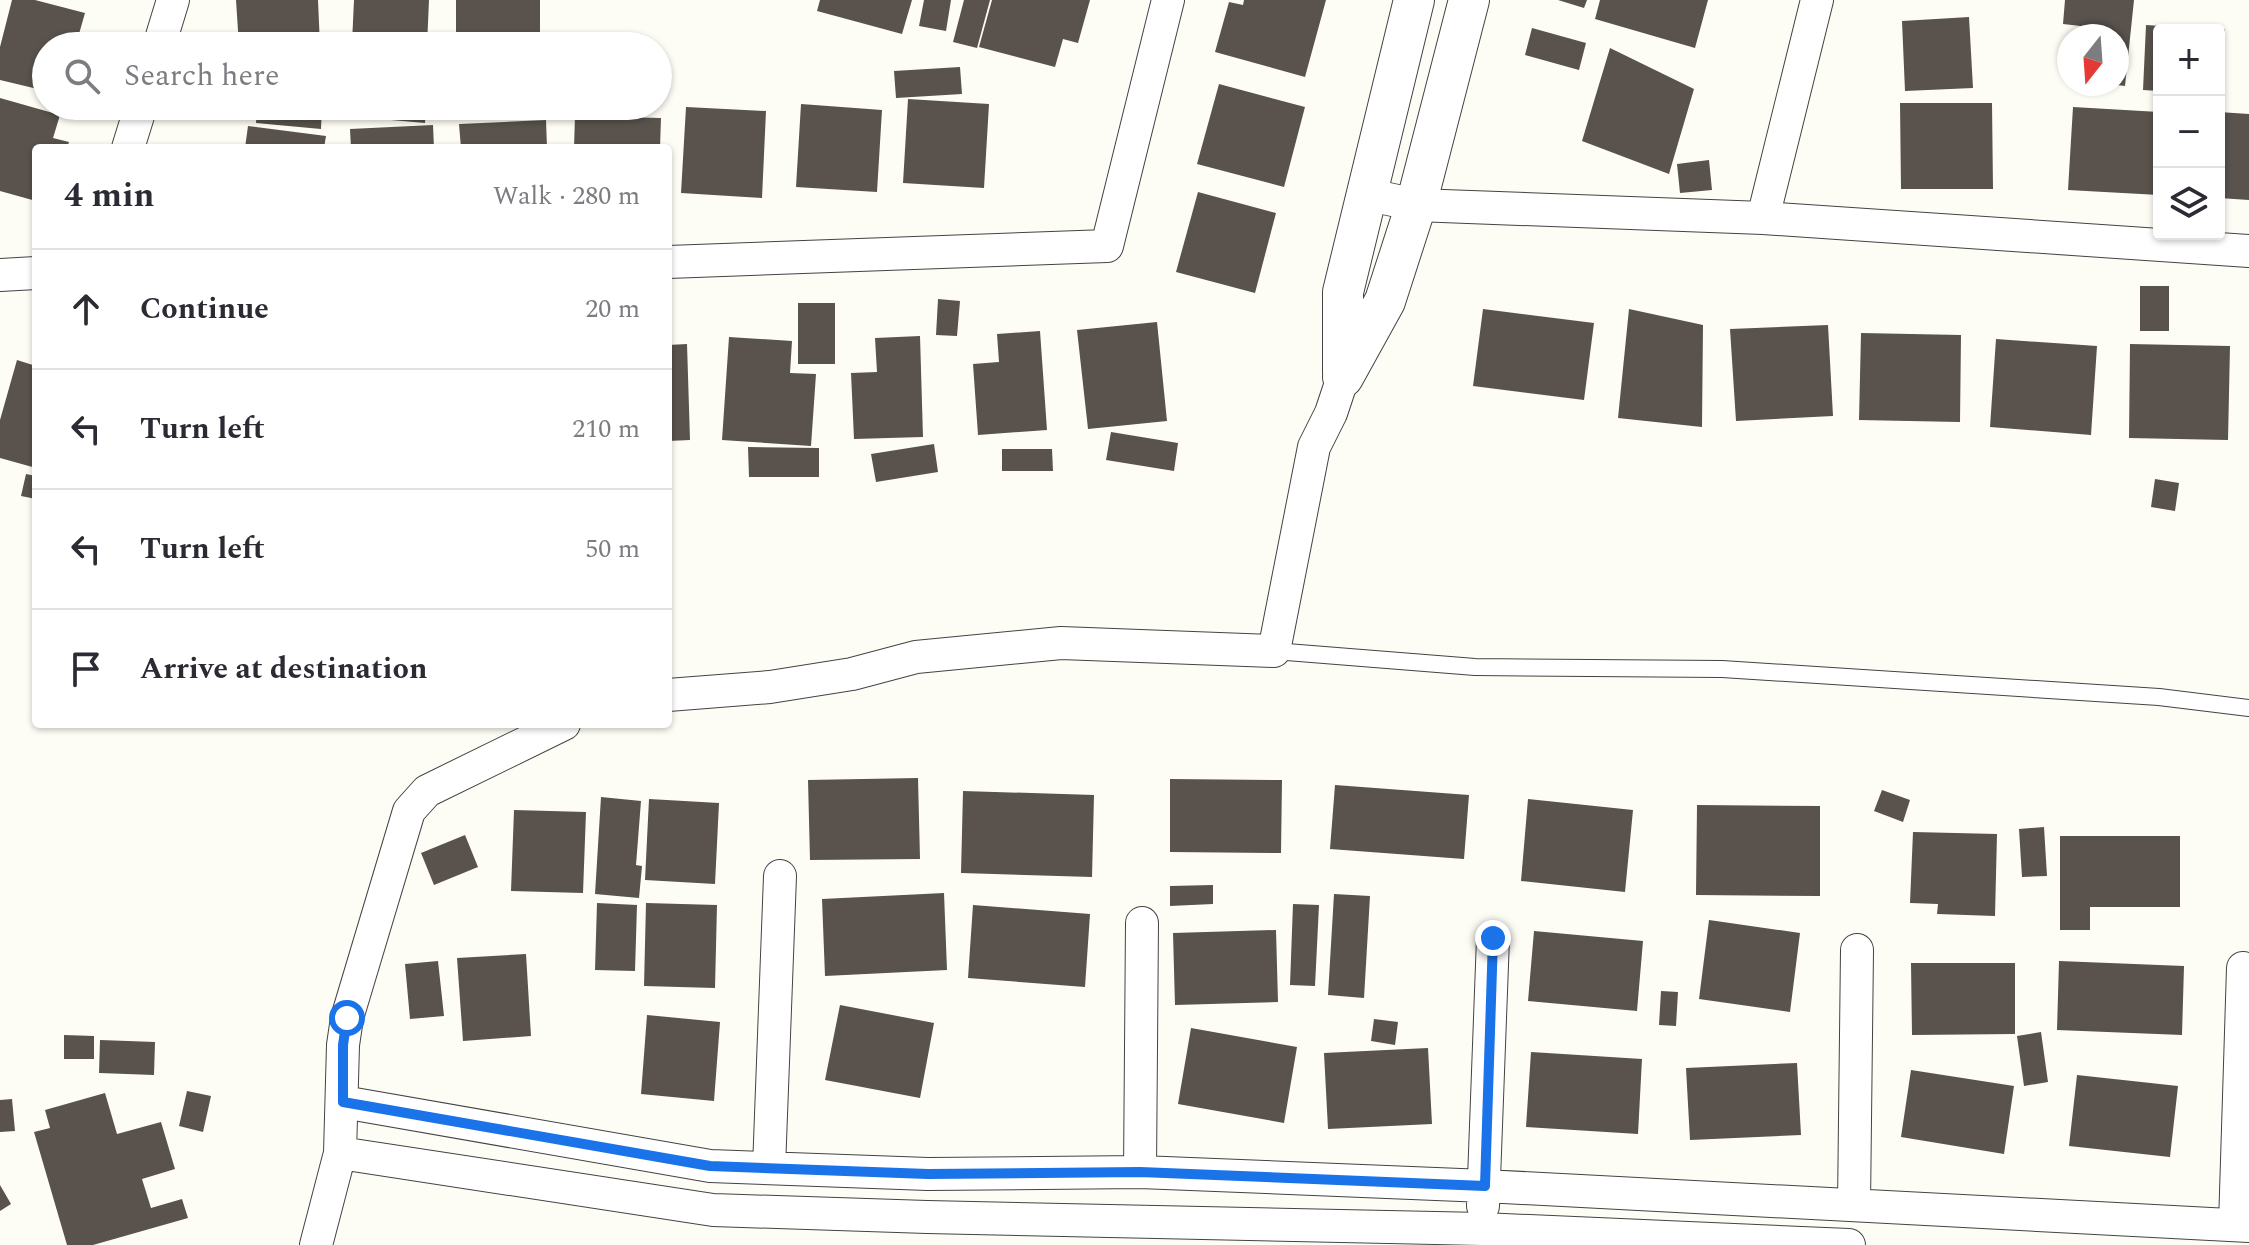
<!DOCTYPE html>
<html lang="en">
<head>
<meta charset="utf-8">
<style>
  body { margin:0; font-family:Spectral,serif; background:#f2f2f3; color:#2b2b33 }
  .controls { position:absolute; right:24px; top:24px; display:grid; overflow:hidden; border-radius:8px; box-shadow:0 2px 6px #0004 }
  .controls button { width:72px; height:72px; display:grid; place-items:center; padding:0; border:0; border-bottom:2px solid #e1e1e2; background:#fff; color:#2b2b33; font:40px sans-serif }
  .compass { position:absolute; left:2057px; top:24px; width:72px; height:72px; border-radius:50%; background:#fff; box-shadow:0 2px 6px #0004; rotate:197deg }
  .stop { position:absolute; width:24px; height:24px; margin:-18px; border:6px solid #1a73e8; border-radius:50%; background:#fff }
  .stop.end { background:#1a73e8; border-color:#fff; box-shadow:0 2px 8px #0008 }
  .list { margin:0; padding:0; list-style:none }
  h2 { display:flex; justify-content:space-between; align-items:center; height:104px; margin:0; padding:0 32px; font-size:34px }
  h2 small { font-size:26px; font-weight:400; color:#7c7c81 }
  .list li { display:grid; grid-template-columns:52px 1fr auto; gap:24px; align-items:center; box-sizing:border-box; height:120px; padding:0 32px; border-top:2px solid #e1e1e2 }
  .list b { display:block; font-size:30px; white-space:nowrap }
  .list em { font-size:26px; font-style:normal; color:#7c7c81 }
  .icon { flex:none; width:44px; height:44px; fill:none; stroke:currentColor; stroke-width:2; stroke-linecap:round; stroke-linejoin:round }
  .map { position:relative; flex:none; width:2249px; height:1245px; overflow:hidden }
  .search { position:absolute; background:#fff; box-shadow:0 2px 6px #0004; left:32px; top:32px; width:640px; height:88px; display:flex; align-items:center; gap:20px; box-sizing:border-box; padding:0 28px; border-radius:44px; color:#7c7c81; font-size:30px }
  .panel { position:absolute; background:#fff; box-shadow:0 2px 6px #0004; left:32px; top:144px; width:640px; height:584px; border-radius:8px }
  .map>svg:first-child { display:block }
</style>
</head>
<body>
<div class="map">
<svg width="2249" height="1245" viewBox="0 0 2249 1245">
  <rect width="100%" height="100%" fill="#fefdf5"/>
  <path fill="#59524d" d="M 12,0 L 35,0 L 85,13 L 79,34 L 95,39 L 93,46 L 46,46 L 46,91 L 0,80 L 0,47 Z
    M 236,0 L 318,0 L 320,46 L 239,46 Z
    M 354,0 L 429,0 L 427,46 L 352,43 Z
    M 456,0 L 540,0 L 540,45 L 456,45 Z
    M 820,0 L 912,0 L 902,34 L 817,11 Z
    M 924,0 L 951,0 L 946,31 L 919,26 Z
    M 964,0 L 990,0 L 977,48 L 953,42 Z
    M 992,0 L 1090,0 L 1078,43 L 1063,39 L 1055,67 L 979,47 Z
    M 1244,0 L 1326,0 L 1305,77 L 1215,52 L 1229,2 L 1243,5 Z
    M 1558,0 L 1587,0 L 1584,8 Z
    M 1600,0 L 1708,0 L 1695,48 L 1595,19 Z
    M 2065,0 L 2134,0 L 2125,86 L 2117,85 L 2117,36 L 2088,36 L 2089,27 L 2063,24 Z
    M 1969,17 L 1973,88 L 1905,91 L 1902,21 Z
    M 2146,25 L 2193,28 L 2193,30 L 2159,30 L 2159,91 L 2143,90 Z
    M 1532,28 L 1586,43 L 1579,70 L 1525,55 Z
    M 2219,29 L 2225,29 L 2221,100 L 2219,100 Z
    M 1610,48 L 1694,89 L 1669,174 L 1582,141 Z
    M 960,67 L 962,94 L 896,98 L 894,71 Z
    M 1219,84 L 1305,107 L 1284,187 L 1197,164 Z
    M 0,98 L 60,115 L 53,138 L 69,142 L 67,148 L 36,148 L 36,201 L 0,191 Z
    M 908,99 L 989,104 L 984,188 L 903,183 Z
    M 1900,103 L 1992,103 L 1993,189 L 1901,189 Z
    M 801,104 L 882,110 L 877,192 L 796,187 Z
    M 257,106 L 322,106 L 321,129 L 256,123 Z
    M 358,106 L 426,106 L 425,123 L 357,117 Z
    M 469,106 L 539,106 L 539,113 L 469,112 Z
    M 686,107 L 766,111 L 762,198 L 681,193 Z
    M 2073,107 L 2159,112 L 2159,195 L 2068,190 Z
    M 2219,112 L 2249,114 L 2249,200 L 2219,198 Z
    M 575,116 L 661,118 L 660,148 L 574,148 Z
    M 546,120 L 547,148 L 461,148 L 459,124 Z
    M 433,125 L 434,148 L 351,148 L 350,129 Z
    M 248,126 L 326,136 L 324,148 L 245,148 Z
    M 1709,160 L 1712,190 L 1680,193 L 1677,164 Z
    M 1198,192 L 1276,213 L 1255,293 L 1176,272 Z
    M 2140,286 L 2169,286 L 2169,331 L 2140,331 Z
    M 938,299 L 960,301 L 957,336 L 936,335 Z
    M 798,303 L 835,303 L 835,364 L 798,364 Z
    M 1483,309 L 1594,323 L 1584,400 L 1473,386 Z
    M 1629,309 L 1703,325 L 1702,427 L 1618,418 Z
    M 1157,322 L 1167,421 L 1088,429 L 1077,330 Z
    M 1828,325 L 1833,416 L 1736,421 L 1730,329 Z
    M 1040,331 L 1047,430 L 978,435 L 973,364 L 999,362 L 997,334 Z
    M 1861,333 L 1961,335 L 1960,422 L 1859,420 Z
    M 920,336 L 923,437 L 854,439 L 851,373 L 877,372 L 875,338 Z
    M 729,337 L 792,341 L 790,373 L 816,374 L 811,446 L 722,440 Z
    M 1996,339 L 2097,346 L 2091,435 L 1990,427 Z
    M 687,344 L 690,440 L 668,441 L 668,345 Z
    M 2130,344 L 2230,346 L 2228,440 L 2129,438 Z
    M 17,360 L 36,366 L 36,468 L 0,458 L 0,420 Z
    M 1111,432 L 1178,443 L 1174,471 L 1106,460 Z
    M 934,444 L 938,472 L 876,482 L 871,454 Z
    M 748,447 L 819,448 L 819,477 L 749,477 Z
    M 1002,449 L 1052,449 L 1053,471 L 1002,471 Z
    M 26,474 L 36,476 L 36,499 L 21,496 Z
    M 2155,479 L 2179,483 L 2175,511 L 2151,507 Z
    M 918,778 L 920,859 L 810,860 L 808,780 Z
    M 1170,779 L 1282,780 L 1281,853 L 1170,852 Z
    M 1335,785 L 1469,795 L 1464,859 L 1330,849 Z
    M 1882,790 L 1910,800 L 1903,822 L 1874,811 Z
    M 963,791 L 1094,795 L 1092,877 L 961,873 Z
    M 601,797 L 641,801 L 636,865 L 642,866 L 639,898 L 595,894 Z
    M 649,799 L 719,803 L 715,884 L 645,880 Z
    M 1528,799 L 1633,810 L 1625,892 L 1521,881 Z
    M 1697,805 L 1820,806 L 1820,896 L 1696,895 Z
    M 514,810 L 586,812 L 583,893 L 511,891 Z
    M 2044,827 L 2047,876 L 2022,877 L 2019,829 Z
    M 1913,832 L 1997,834 L 1995,916 L 1937,914 L 1938,904 L 1910,903 Z
    M 465,835 L 478,867 L 434,885 L 421,853 Z
    M 2060,836 L 2180,836 L 2180,907 L 2090,907 L 2090,930 L 2060,930 Z
    M 1213,885 L 1213,904 L 1170,906 L 1170,886 Z
    M 944,893 L 947,970 L 825,976 L 822,899 Z
    M 1334,894 L 1370,896 L 1364,998 L 1328,995 Z
    M 597,903 L 637,905 L 635,971 L 595,970 Z
    M 646,903 L 717,905 L 715,988 L 644,986 Z
    M 1293,904 L 1319,905 L 1315,986 L 1290,985 Z
    M 973,905 L 1090,914 L 1085,987 L 968,978 Z
    M 1709,920 L 1800,933 L 1790,1012 L 1699,999 Z
    M 1276,930 L 1278,1002 L 1175,1005 L 1173,933 Z
    M 1534,931 L 1643,941 L 1637,1011 L 1528,1001 Z
    M 526,954 L 531,1036 L 463,1041 L 457,958 Z
    M 438,961 L 444,1016 L 410,1019 L 405,964 Z
    M 2059,961 L 2184,966 L 2182,1035 L 2057,1030 Z
    M 1911,963 L 2015,963 L 2015,1034 L 1912,1035 Z
    M 1661,991 L 1678,992 L 1676,1026 L 1659,1025 Z
    M 840,1005 L 934,1023 L 920,1098 L 825,1080 Z
    M 647,1015 L 720,1022 L 714,1101 L 641,1094 Z
    M 1374,1019 L 1398,1022 L 1395,1045 L 1371,1041 Z
    M 1191,1028 L 1297,1047 L 1284,1123 L 1178,1104 Z
    M 2041,1032 L 2048,1082 L 2024,1086 L 2017,1036 Z
    M 64,1035 L 94,1036 L 94,1059 L 64,1059 Z
    M 100,1040 L 155,1042 L 154,1075 L 99,1073 Z
    M 1428,1048 L 1432,1124 L 1328,1129 L 1324,1053 Z
    M 1531,1052 L 1642,1059 L 1638,1134 L 1526,1127 Z
    M 1797,1063 L 1801,1135 L 1690,1140 L 1686,1068 Z
    M 1911,1070 L 2014,1086 L 2004,1154 L 1901,1137 Z
    M 2077,1075 L 2178,1086 L 2170,1157 L 2069,1146 Z
    M 187,1091 L 211,1096 L 203,1132 L 179,1126 Z
    M 105,1093 L 117,1134 L 161,1122 L 175,1169 L 142,1179 L 151,1208 L 182,1199 L 188,1218 L 93,1245 L 67,1245 L 34,1132 L 50,1128 L 45,1110 Z
    M 12,1099 L 15,1131 L 0,1132 L 0,1100 Z
    M 0,1185 L 11,1204 L 0,1211 Z"/>
  <g fill="none" stroke-linecap="round" stroke-linejoin="round">
    <defs>
      <path id="service" d="M 1274,651 L 1475,667 L 1722,669 L 2159,697 L 2249,708"/>
      <path id="minor" d="M 1817,0 L 1763,218 L 2249,251
        M 159,46 L 173,0
        M 128,148 L 141,106
        M 1365,194 L 1416,205 L 1763,218
        M 668,262 L 1107,246 L 1168,0
        M 0,275 L 36,273
        M 668,695 L 770,687 L 852,674 L 916,657 L 1061,643 L 1274,651 L 1314,447 L 1331,413 L 1343,377
        M 343,1102 L 710,1166 L 928,1174 L 1140,1172 L 1485,1186 L 2249,1226
        M 340,1153 L 713,1210 L 927,1217 L 1482,1229 L 1849,1245
        M 769,1168 L 780,876
        M 1140,1172 L 1142,923
        M 1854,1205 L 1857,950
        M 1483,1206 L 1493,938
        M 2235,1225 L 2243,968
        M 316,1245 L 340,1153 L 343,1045 L 347,1018 L 409,811 L 427,791 L 564,724"/>
      <path id="tertiary" d="M 1343,373 L 1343,292 L 1414,0
        M 1343,377 L 1385,301 L 1416,205 L 1469,0"/>
    </defs>
    <use href="#service" stroke="#434343" stroke-width="18"/>
    <use href="#minor" stroke="#434343" stroke-width="34"/>
    <use href="#tertiary" stroke="#434343" stroke-width="42"/>
    <use href="#service" stroke="#fff" stroke-width="16"/>
    <use href="#minor" stroke="#fff" stroke-width="32"/>
    <use href="#tertiary" stroke="#fff" stroke-width="40"/>
  </g>
  <g fill="none" stroke-linecap="round" stroke-linejoin="round">
    <path stroke="#1a73e8" stroke-width="10" d="M 347,1018 L 343,1045 L 343,1102 L 710,1166 L 928,1174 L 1140,1172 L 1485,1186 L 1493,938"/>
  </g>
</svg>
<div class="controls">
<button>+</button>
<button>−</button>
<button><svg class="icon" aria-label="layers" viewBox="0 0 24 24"><path d="M12 4l9 5-9 5-9-5zM3 14l9 5 9-5"/></svg></button>
</div>
<svg class="compass" viewBox="-18 -18 36 36"><path d="M0-13l5 13h-10z" fill="#e53935"/><path d="M0 13l5-13h-10z" fill="#7c7c81"/></svg>
<div class="stop" style="left:347px;top:1018px"></div>
<div class="stop end" style="left:1493px;top:938px"></div>
<div class="search"><svg class="icon" aria-label="search" viewBox="0 0 24 24"><circle cx="10" cy="10" r="6"/><path d="M15 15l6 6"/></svg>Search here</div>
<section class="panel">
<h2>4 min<small>Walk · 280 m</small></h2>
<ul class="list">
<li><svg class="icon" aria-label="ahead" viewBox="0 0 24 24"><path d="M12 20V5M6 11l6-6 6 6"/></svg><div><b>Continue</b></div><em>20 m</em></li>
<li><svg class="icon" aria-label="left" viewBox="0 0 24 24"><path d="M17 20v-9H6M10 6l-5 5 5 5"/></svg><div><b>Turn left</b></div><em>210 m</em></li>
<li><svg class="icon" aria-label="left" viewBox="0 0 24 24"><path d="M17 20v-9H6M10 6l-5 5 5 5"/></svg><div><b>Turn left</b></div><em>50 m</em></li>
<li><svg class="icon" aria-label="arrive" viewBox="0 0 24 24"><path d="M6 21V4h12l-3 4 3 4H6"/></svg><div><b>Arrive at destination</b></div></li>
</ul>
</section>
</div>
</body>
</html>
